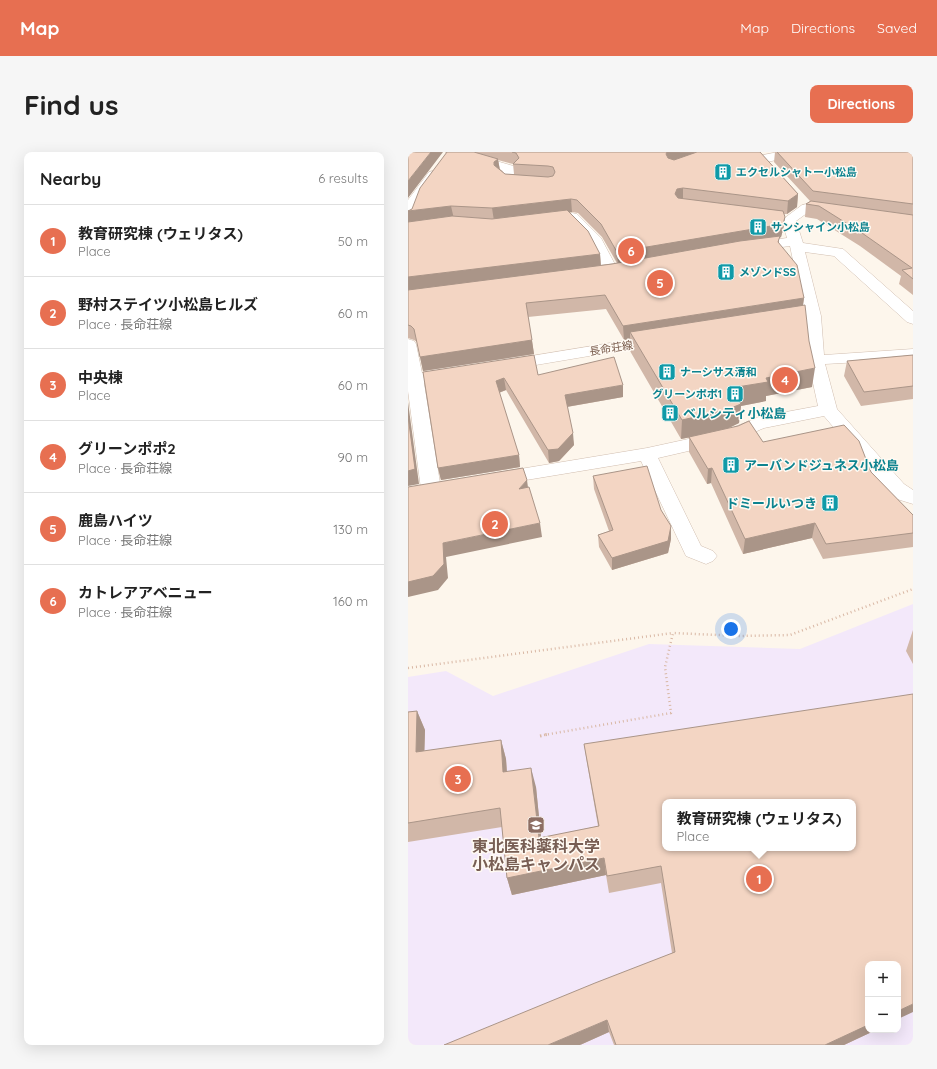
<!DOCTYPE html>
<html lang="en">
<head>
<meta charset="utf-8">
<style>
  body { margin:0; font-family:Quicksand,"Noto Sans JP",sans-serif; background:#f6f6f6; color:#222 }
  .controls { position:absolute; right:12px; bottom:12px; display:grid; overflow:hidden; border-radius:8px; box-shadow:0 4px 16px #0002 }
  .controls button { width:36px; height:36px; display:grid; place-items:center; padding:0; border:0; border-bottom:1px solid #e0e0e0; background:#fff; color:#222; font:20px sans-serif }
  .you { position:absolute; left:323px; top:477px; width:14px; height:14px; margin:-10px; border:3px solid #fff; border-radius:50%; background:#1a73e8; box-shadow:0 0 0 6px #1a73e833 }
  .badge { display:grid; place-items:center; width:26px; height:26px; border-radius:50%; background:#e76f51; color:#fff; font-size:13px; font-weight:700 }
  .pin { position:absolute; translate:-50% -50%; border:2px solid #fff; box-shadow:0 1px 4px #0006 }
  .popup { position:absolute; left:254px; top:647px; width:194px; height:52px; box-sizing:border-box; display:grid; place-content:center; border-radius:8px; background:#fff; filter:drop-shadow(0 1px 3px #0005); font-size:13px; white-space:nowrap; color:#767676 }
  .popup b { font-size:15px; color:#222 }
  .popup::after { content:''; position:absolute; left:50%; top:100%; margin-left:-8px; border:8px solid transparent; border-top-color:#fff }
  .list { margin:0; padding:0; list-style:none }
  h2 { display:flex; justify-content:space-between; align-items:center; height:52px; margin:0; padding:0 16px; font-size:17px }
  h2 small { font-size:13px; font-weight:400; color:#767676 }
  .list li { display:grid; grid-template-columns:26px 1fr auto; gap:12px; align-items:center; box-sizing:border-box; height:72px; padding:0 16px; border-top:1px solid #e0e0e0 }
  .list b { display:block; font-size:15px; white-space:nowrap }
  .list p { margin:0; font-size:13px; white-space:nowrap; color:#767676 }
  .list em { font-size:13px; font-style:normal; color:#767676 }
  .map { position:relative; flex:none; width:505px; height:893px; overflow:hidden; border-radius:8px }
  header { display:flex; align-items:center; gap:24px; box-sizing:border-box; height:56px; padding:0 20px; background:#e76f51; color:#fff }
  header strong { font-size:19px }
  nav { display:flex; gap:22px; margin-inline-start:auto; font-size:14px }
  .intro { display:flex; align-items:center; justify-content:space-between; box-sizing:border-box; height:96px; padding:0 24px }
  h1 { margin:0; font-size:28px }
  .button { padding:10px 18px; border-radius:8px; background:#e76f51; color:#fff; font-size:14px; font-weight:700 }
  main { display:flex; gap:24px; padding:0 24px }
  aside { flex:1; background:#fff; border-radius:8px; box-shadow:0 4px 16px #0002 }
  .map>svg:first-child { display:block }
</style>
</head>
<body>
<header>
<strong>Map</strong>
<nav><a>Map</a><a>Directions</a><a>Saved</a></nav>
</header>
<div class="intro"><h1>Find us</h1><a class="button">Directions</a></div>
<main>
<aside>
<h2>Nearby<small>6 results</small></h2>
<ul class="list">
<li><span class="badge">1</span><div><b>教育研究棟 (ウェリタス)</b><p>Place</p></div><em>50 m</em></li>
<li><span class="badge">2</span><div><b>野村ステイツ小松島ヒルズ</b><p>Place · 長命荘線</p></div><em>60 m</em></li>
<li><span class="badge">3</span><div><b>中央棟</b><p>Place</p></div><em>60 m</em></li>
<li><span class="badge">4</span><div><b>グリーンポポ2</b><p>Place · 長命荘線</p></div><em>90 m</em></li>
<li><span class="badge">5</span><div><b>鹿島ハイツ</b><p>Place · 長命荘線</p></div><em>130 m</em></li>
<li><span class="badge">6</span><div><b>カトレアアベニュー</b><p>Place · 長命荘線</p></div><em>160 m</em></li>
</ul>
</aside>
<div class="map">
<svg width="505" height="893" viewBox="0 0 505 893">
  <rect width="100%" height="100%" fill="#fdf6ec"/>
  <path fill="#f3e8fa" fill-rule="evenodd" d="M 505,452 L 505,893 L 0,893 L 0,525 L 38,519 L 85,544 L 241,492 L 392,497 ZM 257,650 L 445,650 L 445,696 L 257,696 ZM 460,812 L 490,812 L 490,878 L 460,878 Z"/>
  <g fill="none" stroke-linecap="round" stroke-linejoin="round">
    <defs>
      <path id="minor" d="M 38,0 L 57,0 L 109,15 L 111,18 L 103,24 L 106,26 L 123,28 L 124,31 L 123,34 C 111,37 96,34 89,24 L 95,19 L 40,3 Z
        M 370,0 L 392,0 L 390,3 L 355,11 L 351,10 L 349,7 L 351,4 Z
        M 25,19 L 29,20 L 31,23 L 14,48 L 5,70 L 0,71 L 0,48 L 21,20 Z
        M 399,52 L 404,53 L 406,56 L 388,69 L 395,91 L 435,97 L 505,159 L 505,172 L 499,170 L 426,104 L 397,100 L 413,164 L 416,203 L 505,197 L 505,207 L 417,212 L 429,257 L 496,332 L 505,338 L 505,352 L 489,347 L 482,342 L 416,264 L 356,276 L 328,288 L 250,306 L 293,394 L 305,399 L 309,404 L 305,409 L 298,412 L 278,404 L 233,309 L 88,333 L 81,332 L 78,327 L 81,322 L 88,321 L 239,296 L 317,279 L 351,265 L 410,254 L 400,208 L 397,170 L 369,175 L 363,173 L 361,170 L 363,167 L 396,161 L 382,94 L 342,99 L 337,98 L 335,95 L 337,92 L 342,91 L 379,86 L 374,68 L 394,53 Z
        M 164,61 L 169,62 L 193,86 L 211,120 L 209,123 L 204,124 L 199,123 C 186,104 179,75 154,69 L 152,66 L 154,63 Z
        M 252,183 L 258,185 L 260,188 L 258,191 L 98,218 L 92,217 L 90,213 L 92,209 L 98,208 Z
        M 0,187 L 6,189 L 8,192 L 14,221 L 45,216 L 51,217 L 53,221 L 51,225 L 16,231 L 33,337 L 30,342 L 23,344 L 16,342 L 13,337 L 0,239 Z"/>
    </defs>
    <use href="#minor" stroke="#d1beb0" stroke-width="1"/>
    <path stroke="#d9b8a5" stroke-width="2.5" stroke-dasharray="1 3" stroke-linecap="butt" d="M 0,516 L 265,481
      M 136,583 L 263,561 L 257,515 L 265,481 L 332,484 L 382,483 L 505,437"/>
    <path stroke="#d9b8a5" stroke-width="3" stroke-dasharray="1.5 4" stroke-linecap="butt" d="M 132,584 L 141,582"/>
    <use href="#minor" fill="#fff" fill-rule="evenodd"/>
  </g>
  <path fill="#d1b7a8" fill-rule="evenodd" d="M 39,0 L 352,0 L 390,42 L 389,55 L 379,62 L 376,62 L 375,78 L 373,85 L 371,86 L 371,91 L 396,146 L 395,153 L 404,235 L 358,244 L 358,249 L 333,254 L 331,271 L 318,277 L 355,290 L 463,320 L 505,363 L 505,395 L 415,407 L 404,386 L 335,402 L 303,331 L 299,332 L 281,300 L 281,285 L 284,285 L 273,287 L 222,199 L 222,187 L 216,188 L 198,157 L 120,165 L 126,202 L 15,219 L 9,190 L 6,188 L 0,186 L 0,59 L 4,57 ZM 90,8 L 105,12 L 106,22 L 97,22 L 92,17 ZM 162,60 L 164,60 L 170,61 L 194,85 L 209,111 L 193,113 L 192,102 Z
    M 367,0 L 505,0 L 505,143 L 491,132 L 493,124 L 452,94 L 409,67 L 397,65 L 398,52 L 402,49 L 366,10 Z
    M 505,203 L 505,247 L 453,254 L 436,224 L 439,209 Z
    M 15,220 L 130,223 L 215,245 L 159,255 L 166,293 L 151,309 L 141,311 L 98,238 L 91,241 L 111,303 L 112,315 L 33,328 L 30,316 Z
    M 185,324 L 253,358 L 263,387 L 260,401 L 204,418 L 191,395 L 190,383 L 201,379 L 186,337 Z
    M 505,478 L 505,512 L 498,499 Z
    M 9,559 L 17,578 L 16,599 L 93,588 L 98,607 L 99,620 L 128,635 L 133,686 L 190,674 L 179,611 L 176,592 L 460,878 L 468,878 L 436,893 L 206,893 L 201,880 L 172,893 L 264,801 L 253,731 L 201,741 L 198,723 L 104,743 L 99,726 L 94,675 L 0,690 L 0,560 Z"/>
  <path fill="#aa9588" d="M 23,0 L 35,0 L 0,46 L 0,29 Z
    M 259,0 L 297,0 L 258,14 L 258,2 Z
    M 90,7 L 92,20 L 88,25 L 86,10 Z
    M 275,36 L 275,49 L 269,50 L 267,42 L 269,37 Z
    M 390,42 L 389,55 L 379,62 L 380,49 Z
    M 163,47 L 164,60 L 86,69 L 84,56 Z
    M 43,54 L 46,67 L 0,70 L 0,59 Z
    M 377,65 L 375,78 L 373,85 L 371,86 L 370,97 L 210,113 L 209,100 Z
    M 192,102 L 193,116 L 0,139 L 0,125 Z
    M 396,146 L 394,160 L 222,180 L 222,187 L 216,188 L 215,174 Z
    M 124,188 L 126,202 L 15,219 L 12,205 Z
    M 407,216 L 404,235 L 358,244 L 358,249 L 333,254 L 331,271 L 317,278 L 273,287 L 274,268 L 323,236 L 358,226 Z
    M 96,226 L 98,238 L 90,241 L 88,229 Z
    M 215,233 L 215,245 L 158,255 L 157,243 Z
    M 0,250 L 11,332 L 0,334 Z
    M 165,281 L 166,293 L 151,309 L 141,311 L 140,298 Z
    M 111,303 L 112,315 L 33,328 L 30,316 Z
    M 304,316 L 303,331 L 299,332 L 300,317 Z
    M 119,328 L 121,343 L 111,337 Z
    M 132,371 L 134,385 L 38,405 L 40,426 L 30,438 L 0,445 L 0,430 L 35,391 Z
    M 407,371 L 404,386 L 335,402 L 337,387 Z
    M 263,374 L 263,387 L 260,401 L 204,418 L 204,406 Z
    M 9,559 L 17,578 L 16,619 L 8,600 Z
    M 93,588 L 98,607 L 100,639 L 95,620 Z
    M 123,616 L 128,635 L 135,704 L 131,686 Z
    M 196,706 L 198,723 L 104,743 L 99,726 Z
    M 505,852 L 505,860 L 490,867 L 490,859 Z
    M 199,868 L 201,880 L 172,893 L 140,893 Z
    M 460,873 L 460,878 L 468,878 L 436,893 L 417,893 Z"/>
  <path fill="#f3d5c3" stroke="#aa9588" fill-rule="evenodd" d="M 0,0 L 23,0 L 0,29 Z
    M 39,0 L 66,0 L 90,7 L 86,10 L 86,13 L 97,22 L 140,25 L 145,24 L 147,20 L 145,15 L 140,14 L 105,12 L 111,6 L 108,1 L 104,0 L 259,0 L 258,2 L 260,6 L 266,8 L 289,0 L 352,0 L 390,42 L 380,49 L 275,36 L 269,37 L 267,42 L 270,46 L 375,59 L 377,65 L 375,72 L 209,100 L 193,72 L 169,48 L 163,47 L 84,56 L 43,54 L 0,59 L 4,57 L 12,36 Z
    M 369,0 L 505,0 L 505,52 L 405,39 Z
    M 403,49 L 505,63 L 505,127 L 494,118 L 504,116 L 454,81 L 411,54 L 398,52 Z
    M 159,58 L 180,79 L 192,102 L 0,125 L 0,70 L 44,64 L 84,67 Z
    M 372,84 L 370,90 L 389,113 L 396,146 L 215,174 L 197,143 L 118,151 L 124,188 L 12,205 L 6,177 L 3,174 L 0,173 L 0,138 L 204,112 L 332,89 Z
    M 397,153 L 401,189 L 407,216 L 358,226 L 360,230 L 323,236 L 333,252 L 318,258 L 274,268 L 222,180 Z
    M 126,203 L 130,223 L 206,205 L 215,233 L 157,243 L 165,281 L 150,297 L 140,298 L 96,226 L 88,229 L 111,303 L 30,316 L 15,220 Z
    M 505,203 L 505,234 L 456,240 L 439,209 Z
    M 0,264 L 7,317 L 0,319 Z
    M 341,269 L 355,290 L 436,273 L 451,289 L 463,320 L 505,363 L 505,381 L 418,392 L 407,371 L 337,387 L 304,316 L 300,317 L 281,285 L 330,274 Z
    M 239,314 L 253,358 L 263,374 L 260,389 L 204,406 L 190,383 L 205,378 L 185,324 Z
    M 115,316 L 119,328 L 111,337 L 121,335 L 132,371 L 35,391 L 36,412 L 25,424 L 0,430 L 0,335 Z
    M 505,542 L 505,852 L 490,859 L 490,812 L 460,812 L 460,873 L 417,893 L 208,893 L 199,868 L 140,893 L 36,893 L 187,831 L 267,800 L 253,714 L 199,724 L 196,706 L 99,726 L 92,656 L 0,671 L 0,560 L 9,559 L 8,600 L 93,588 L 95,620 L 123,616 L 131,686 L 191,674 L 176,592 ZM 257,650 L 445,650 L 445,696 L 257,696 Z"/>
  <defs>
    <symbol id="building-square" viewBox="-11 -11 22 22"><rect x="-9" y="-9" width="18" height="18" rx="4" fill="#0f9aa8" stroke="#fffaf3"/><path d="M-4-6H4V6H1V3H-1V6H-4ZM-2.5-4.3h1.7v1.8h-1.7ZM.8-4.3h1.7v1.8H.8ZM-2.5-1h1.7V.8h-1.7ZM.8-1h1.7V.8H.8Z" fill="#fff"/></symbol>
    <symbol id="university-square" viewBox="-11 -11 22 22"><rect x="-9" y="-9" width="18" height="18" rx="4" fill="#8d6e63" stroke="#fffaf3"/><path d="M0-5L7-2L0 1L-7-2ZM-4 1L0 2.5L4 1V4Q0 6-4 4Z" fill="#fff"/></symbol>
  </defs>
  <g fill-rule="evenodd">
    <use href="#building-square" x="305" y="10" width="20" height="20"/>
    <use href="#building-square" x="340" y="65" width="20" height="20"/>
    <use href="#building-square" x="308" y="110" width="20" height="20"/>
    <use href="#building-square" x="249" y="210" width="20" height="20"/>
    <use href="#building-square" x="317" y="232" width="20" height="20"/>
    <use href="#building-square" x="252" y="251" width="20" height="20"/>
    <use href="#building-square" x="313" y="303" width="20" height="20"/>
    <use href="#building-square" x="412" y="341" width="20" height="20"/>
    <use href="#university-square" x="118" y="663" width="20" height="20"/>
  </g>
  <g text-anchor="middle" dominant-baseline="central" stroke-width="3" stroke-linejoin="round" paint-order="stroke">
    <g font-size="11" font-weight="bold" fill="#0d838f" stroke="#fffaf3" text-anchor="start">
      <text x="328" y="20">エクセルシャトー小松島</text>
      <text x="363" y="75">サンシャイン小松島</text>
      <text x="331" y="120">メゾンドSS</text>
      <text x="272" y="220">ナーシサス清和</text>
      <text x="314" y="242" text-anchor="end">グリーンポポ1</text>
    </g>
    <g font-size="11" fill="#7a5c4d" stroke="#fffaf3">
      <text transform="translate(203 196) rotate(-9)">長命荘線</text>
    </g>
    <g font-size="13" font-weight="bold" fill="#0d838f" stroke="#fffaf3" text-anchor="start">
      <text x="275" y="261">ベルシティ小松島</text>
      <text x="336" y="313">アーバンドジュネス小松島</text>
      <text x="409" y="351" text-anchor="end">ドミールいつき</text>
    </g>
    <g font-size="16" font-weight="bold" fill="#785e54" stroke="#fffaf3">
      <text x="128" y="694">東北医科薬科大学<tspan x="128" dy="18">小松島キャンパス</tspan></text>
    </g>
  </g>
</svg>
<div class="controls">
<button>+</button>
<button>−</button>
</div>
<div class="you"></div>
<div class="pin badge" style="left:351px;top:727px">1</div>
<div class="popup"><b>教育研究棟 (ウェリタス)</b>Place</div>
<div class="pin badge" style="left:87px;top:372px">2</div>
<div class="pin badge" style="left:50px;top:627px">3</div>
<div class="pin badge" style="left:377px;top:228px">4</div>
<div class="pin badge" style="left:252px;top:131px">5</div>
<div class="pin badge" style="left:223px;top:99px">6</div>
</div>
</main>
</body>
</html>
